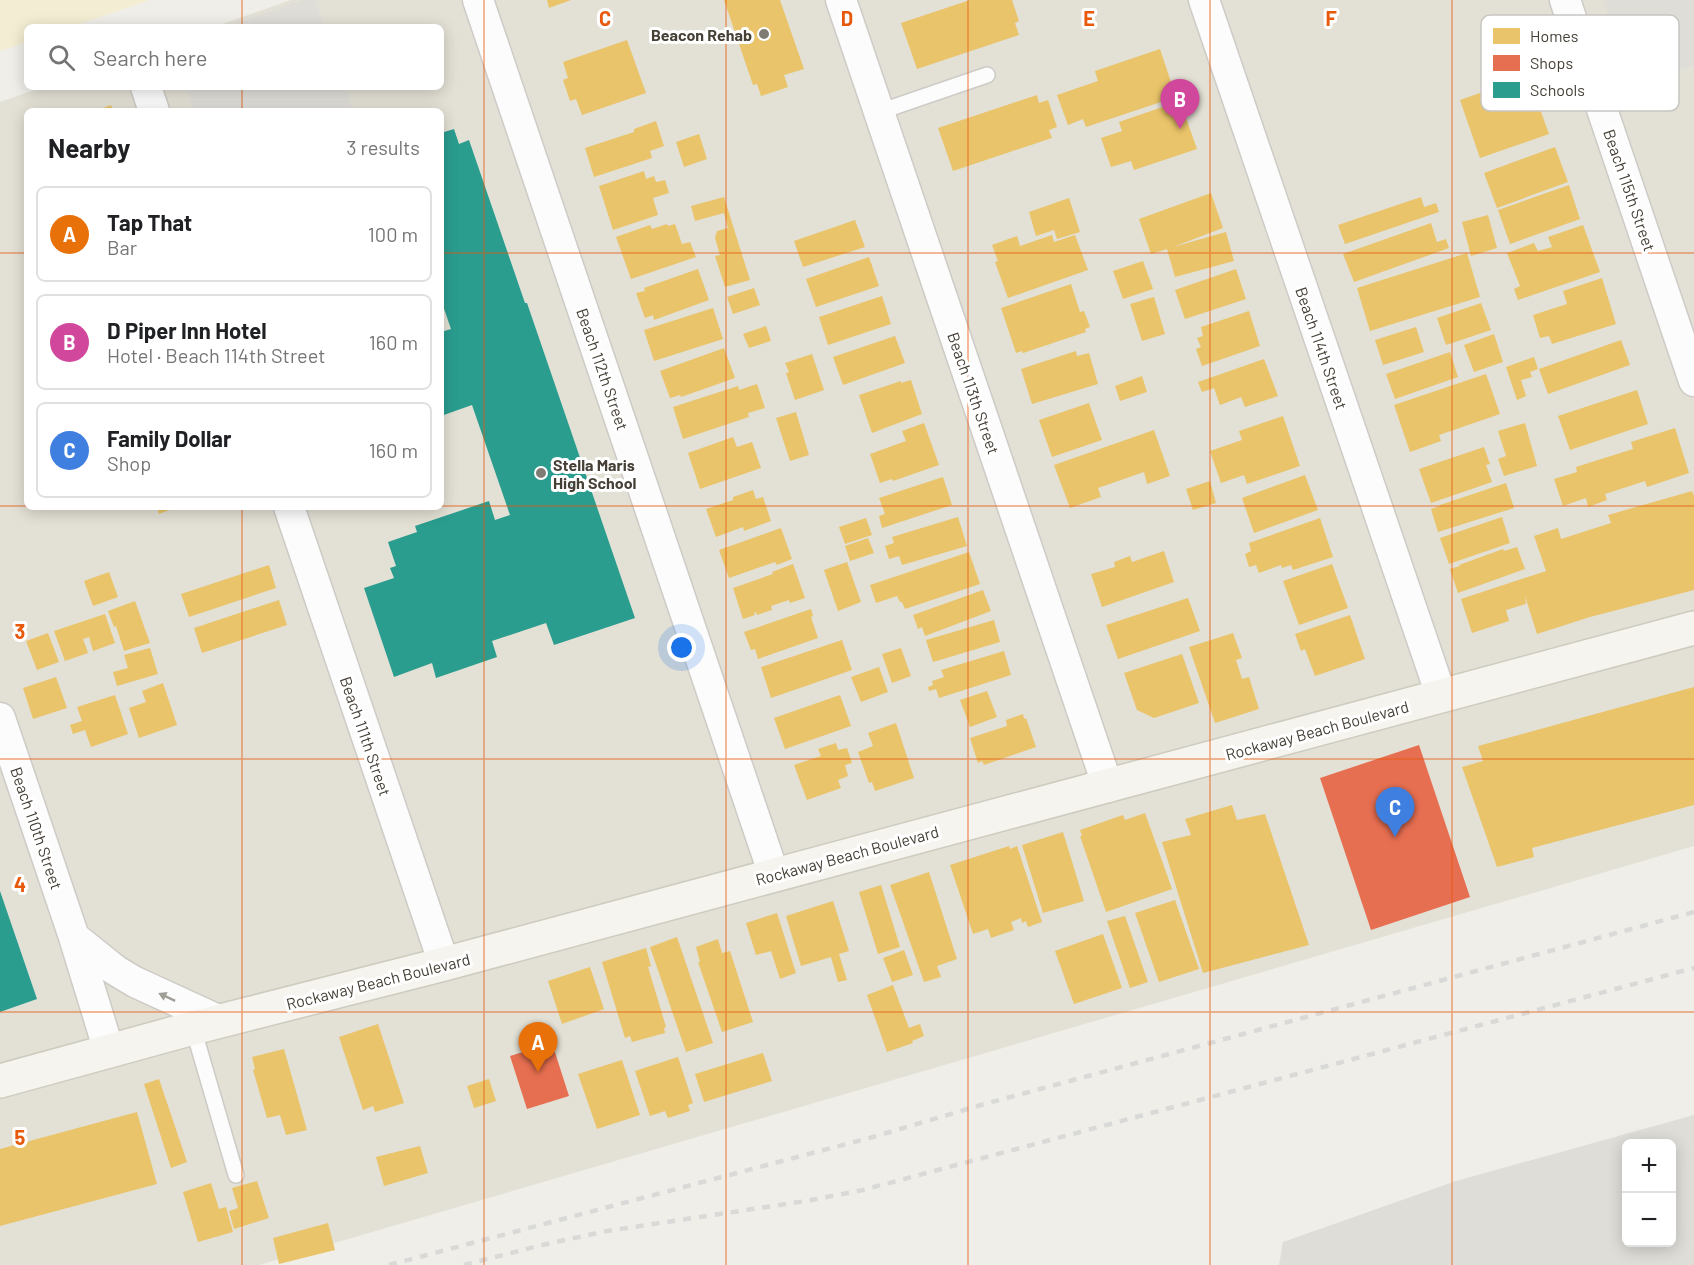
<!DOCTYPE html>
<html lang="en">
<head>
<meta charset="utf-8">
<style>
  body { margin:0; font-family:Barlow,sans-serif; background:#f2f2f2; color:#202124 }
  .controls { position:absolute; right:18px; bottom:18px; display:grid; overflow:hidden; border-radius:9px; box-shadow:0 3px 15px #0003 }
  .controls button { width:54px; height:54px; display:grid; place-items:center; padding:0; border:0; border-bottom:2px solid #e0e0e0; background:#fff; color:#202124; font:30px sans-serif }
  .you { position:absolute; left:682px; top:648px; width:21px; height:21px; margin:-15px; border:4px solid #fff; border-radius:50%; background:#1a73e8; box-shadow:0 0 0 9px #1a73e833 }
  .badge { display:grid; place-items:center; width:39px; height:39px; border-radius:50%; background:#807c74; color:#fff; font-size:20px; font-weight:700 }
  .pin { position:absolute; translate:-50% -50px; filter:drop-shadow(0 2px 3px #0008) }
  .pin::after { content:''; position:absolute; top:32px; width:21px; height:18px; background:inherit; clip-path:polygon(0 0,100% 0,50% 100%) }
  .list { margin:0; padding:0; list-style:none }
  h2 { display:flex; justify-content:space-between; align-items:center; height:78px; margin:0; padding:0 24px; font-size:26px }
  h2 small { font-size:20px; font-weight:400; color:#757577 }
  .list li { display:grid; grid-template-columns:39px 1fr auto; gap:18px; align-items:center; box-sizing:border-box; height:96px; margin:0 12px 12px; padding:0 12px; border:2px solid #e0e0e0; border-radius:9px }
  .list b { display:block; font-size:22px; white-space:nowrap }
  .list p { margin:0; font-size:20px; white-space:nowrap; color:#757577 }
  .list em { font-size:20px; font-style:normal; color:#757577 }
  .icon { flex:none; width:33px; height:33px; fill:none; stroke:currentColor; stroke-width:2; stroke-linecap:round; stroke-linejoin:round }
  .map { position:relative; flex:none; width:1694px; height:1265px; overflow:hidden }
  .search { position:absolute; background:#fff; box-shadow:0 3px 15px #0003; left:24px; top:24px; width:420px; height:66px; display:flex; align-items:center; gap:15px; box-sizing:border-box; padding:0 21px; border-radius:9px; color:#757577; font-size:22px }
  .panel { position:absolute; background:#fff; box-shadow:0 3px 15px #0003; left:24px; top:108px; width:420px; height:402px; border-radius:9px }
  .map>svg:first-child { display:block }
</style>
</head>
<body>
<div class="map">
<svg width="1694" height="1265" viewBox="0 0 1694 1265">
  <rect width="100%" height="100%" fill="#efeee8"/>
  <path fill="#e3e0d5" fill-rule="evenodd" d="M 291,0 L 1694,0 L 1694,846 L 259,1265 L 0,1265 L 0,102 L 43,87 L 441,87 L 441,27 L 214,27 ZM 27,111 L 441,111 L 441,507 L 27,507 Z"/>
  <path fill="#f3edd3" d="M 0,0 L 150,0 L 71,27 L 27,27 L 27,42 L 0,51 Z"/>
  <path fill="#deddd8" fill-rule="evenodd" d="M 304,0 L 315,0 L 324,27 L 225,27 Z
    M 1603,0 L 1694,0 L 1694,65 L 1632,86 Z
    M 186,87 L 345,87 L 353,111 L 194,111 Z
    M 1694,1115 L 1694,1265 L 1279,1265 L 1283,1242 L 1456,1181 ZM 1626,1144 L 1672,1144 L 1672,1242 L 1626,1242 Z"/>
  <path fill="#e9c46a" d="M 547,0 L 571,0 L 549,8 Z
    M 724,0 L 780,0 L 804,69 L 784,75 L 788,87 L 761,96 L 757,84 L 753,85 Z
    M 970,0 L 1012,0 L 1019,21 L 1015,23 L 1019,35 L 917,69 L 901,23 Z
    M 627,40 L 646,93 L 582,115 L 576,99 L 570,101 L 563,80 L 568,78 L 563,62 Z
    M 1160,49 L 1176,97 L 1086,127 L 1083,119 L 1068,125 L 1057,95 L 1098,81 L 1095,71 Z
    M 1528,76 L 1549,134 L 1480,158 L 1460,100 Z
    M 1037,95 L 1039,103 L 1048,100 L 1057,127 L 1049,130 L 1052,138 L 953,171 L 938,128 Z
    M 1180,101 L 1197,149 L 1134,170 L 1131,161 L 1111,167 L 1101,138 L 1122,131 L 1119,122 Z
    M 111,105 L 113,111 L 95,111 Z
    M 656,121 L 664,146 L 650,151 L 652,158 L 594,177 L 585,148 L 634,132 L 634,129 Z
    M 699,134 L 707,159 L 684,167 L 676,142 Z
    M 1555,147 L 1568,182 L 1497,208 L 1484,173 Z
    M 644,171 L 646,179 L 654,176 L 656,182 L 665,180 L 669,193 L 653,198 L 658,215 L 613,230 L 599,186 Z
    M 1569,185 L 1580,219 L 1510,244 L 1498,210 Z
    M 1211,193 L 1223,228 L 1173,247 L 1226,232 L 1234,261 L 1175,277 L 1167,249 L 1151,254 L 1139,219 Z
    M 724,197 L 750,280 L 725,287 L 715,256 L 720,255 L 715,238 L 717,231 L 728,228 L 724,213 L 695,221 L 691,206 Z
    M 1421,197 L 1424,207 L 1436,203 L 1439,212 L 1345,244 L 1338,225 Z
    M 1069,198 L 1080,232 L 1057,239 L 1054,230 L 1036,236 L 1029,212 Z
    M 1488,215 L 1497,248 L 1471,256 L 1462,222 Z
    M 855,220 L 865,247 L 803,267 L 794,241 Z
    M 1431,223 L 1437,242 L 1446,239 L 1449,248 L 1354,282 L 1343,254 Z
    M 667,224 L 668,226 L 675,224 L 682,244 L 690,242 L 696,257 L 631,279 L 616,237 L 650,225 L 652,229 Z
    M 1583,225 L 1600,272 L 1518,300 L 1514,289 L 1520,286 L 1507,253 L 1534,243 L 1538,251 L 1552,247 L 1548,237 Z
    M 1052,235 L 1054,242 L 1075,235 L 1088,270 L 1008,298 L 995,262 L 998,261 L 992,245 L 1017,236 L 1020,246 Z
    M 1467,253 L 1480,297 L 1370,331 L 1357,288 Z
    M 869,257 L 879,286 L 816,307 L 806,279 Z
    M 1143,261 L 1153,289 L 1123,299 L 1113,271 Z
    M 698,269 L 709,300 L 654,320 L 653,315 L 645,318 L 636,293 L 645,291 L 644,288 Z
    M 1236,269 L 1246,299 L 1185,319 L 1175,290 Z
    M 1602,278 L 1616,324 L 1552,344 L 1549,336 L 1540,338 L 1533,315 L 1567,304 L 1563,291 Z
    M 1071,284 L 1080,312 L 1084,311 L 1090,327 L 1085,329 L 1086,332 L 1023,353 L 1022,351 L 1016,353 L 1001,308 Z
    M 754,288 L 760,305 L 733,314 L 727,297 Z
    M 882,296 L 891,324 L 828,345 L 819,317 Z
    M 1154,297 L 1165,334 L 1142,341 L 1130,304 Z
    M 1481,303 L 1491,330 L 1446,345 L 1437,318 Z
    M 713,308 L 723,339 L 654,361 L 644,330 Z
    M 1249,311 L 1260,346 L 1202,366 L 1196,349 L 1201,347 L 1197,338 L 1203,336 L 1201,327 Z
    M 766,326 L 771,341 L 749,348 L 743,334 Z
    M 1416,327 L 1424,352 L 1383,365 L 1375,340 Z
    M 1494,334 L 1503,362 L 1474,372 L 1464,345 Z
    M 895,336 L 905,363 L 843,385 L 833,357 Z
    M 1621,340 L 1630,365 L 1548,394 L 1539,369 Z
    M 724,348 L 735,378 L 681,397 L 680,395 L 670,398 L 660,371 Z
    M 1076,351 L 1077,356 L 1089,353 L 1098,384 L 1032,404 L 1021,369 Z
    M 1450,352 L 1458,377 L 1395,399 L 1386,374 Z
    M 812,354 L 824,390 L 795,400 L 786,373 L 789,372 L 785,363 Z
    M 1534,357 L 1538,369 L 1530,372 L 1532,377 L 1521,380 L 1526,396 L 1517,400 L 1506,367 Z
    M 1264,359 L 1278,396 L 1245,407 L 1241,397 L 1220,405 L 1214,388 L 1202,392 L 1198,382 Z
    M 1486,374 L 1500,414 L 1439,435 L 1441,441 L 1410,452 L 1394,405 Z
    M 1142,376 L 1147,392 L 1120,401 L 1115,386 Z
    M 911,380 L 922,414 L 872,433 L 859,395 L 901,381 L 901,383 Z
    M 757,384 L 765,408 L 748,413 L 749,417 L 683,439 L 673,407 L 738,386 L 739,390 Z
    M 1637,390 L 1648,424 L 1570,450 L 1558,416 Z
    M 1089,403 L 1102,440 L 1052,457 L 1039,420 Z
    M 796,412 L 809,455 L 790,461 L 776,418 Z
    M 1283,416 L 1300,466 L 1247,484 L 1244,475 L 1221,483 L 1210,451 L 1242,440 L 1239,431 Z
    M 924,423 L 939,465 L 893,481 L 892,479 L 880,483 L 870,454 L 906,441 L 902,431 Z
    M 1525,423 L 1537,466 L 1504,476 L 1498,459 L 1506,456 L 1498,431 Z
    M 1675,428 L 1689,473 L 1647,487 L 1645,481 L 1605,494 L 1607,500 L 1588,507 L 1586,498 L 1563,506 L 1554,479 L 1577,472 L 1576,467 L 1633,449 L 1631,442 Z
    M 1154,430 L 1170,476 L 1147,484 L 1144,472 L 1098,488 L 1101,497 L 1070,508 L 1054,465 Z
    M 733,437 L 737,447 L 752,442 L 761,468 L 700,489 L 688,453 Z
    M 1484,447 L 1490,464 L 1486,465 L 1492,482 L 1431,503 L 1419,469 Z
    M 1305,475 L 1318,510 L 1254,533 L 1242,498 Z
    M 943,477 L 952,505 L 882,528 L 879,516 L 885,514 L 879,498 Z
    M 1210,481 L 1216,503 L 1193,510 L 1186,489 Z
    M 1506,483 L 1514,508 L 1438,532 L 1431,509 L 1440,506 L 1440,505 Z
    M 753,490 L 756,499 L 763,497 L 771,521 L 744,531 L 743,527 L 716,537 L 706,509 L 733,500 L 733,497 Z
    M 1692,491 L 1694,496 L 1694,590 L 1590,617 L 1537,634 L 1525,596 L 1526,604 L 1506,610 L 1509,621 L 1472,633 L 1461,599 L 1546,571 L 1534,536 L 1558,528 L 1561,539 L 1611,523 L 1608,515 Z
    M 157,507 L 177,507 L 159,514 Z
    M 958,517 L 967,546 L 902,565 L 899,556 L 889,559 L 885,546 L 894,543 L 892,537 Z
    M 1502,517 L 1510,543 L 1449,564 L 1440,538 Z
    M 866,518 L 872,535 L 845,544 L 839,527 Z
    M 1320,518 L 1333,557 L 1293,570 L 1291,565 L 1282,568 L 1281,565 L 1259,573 L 1256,565 L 1249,567 L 1245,554 L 1251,551 L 1249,543 Z
    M 781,528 L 792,559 L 777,565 L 775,562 L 729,578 L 719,550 Z
    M 868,538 L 874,553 L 850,561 L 845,546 Z
    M 1517,547 L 1525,569 L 1458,593 L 1450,569 L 1460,566 L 1459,565 L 1503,549 L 1504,551 Z
    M 1164,551 L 1174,582 L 1102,607 L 1091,574 L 1115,567 L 1114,562 L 1130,556 L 1132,562 Z
    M 969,552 L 980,584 L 905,609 L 902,602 L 900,602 L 897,596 L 876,603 L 870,585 Z
    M 847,562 L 861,602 L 838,611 L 824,570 Z
    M 793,564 L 805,598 L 790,603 L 789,600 L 771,606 L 772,610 L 757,615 L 756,612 L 754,613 L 755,615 L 743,619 L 733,588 L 773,574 L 772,572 Z
    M 1332,564 L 1348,608 L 1299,625 L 1283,581 Z
    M 269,565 L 276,588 L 189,617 L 181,594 Z
    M 109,572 L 118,597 L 93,606 L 84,581 Z
    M 983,590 L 991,611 L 925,636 L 922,627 L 918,629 L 913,615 Z
    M 1188,598 L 1200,631 L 1118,659 L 1106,625 Z
    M 279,600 L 287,625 L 202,653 L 194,628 Z
    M 135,601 L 150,643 L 124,651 L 116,626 L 114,627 L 108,611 Z
    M 811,609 L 813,616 L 811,617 L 818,638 L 758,659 L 755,649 L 751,650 L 744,632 Z
    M 105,614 L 115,643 L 93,651 L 89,637 L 83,639 L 88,653 L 65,661 L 54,631 Z
    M 1350,615 L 1365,659 L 1315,676 L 1305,649 L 1301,651 L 1295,634 Z
    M 994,620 L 1000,642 L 933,662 L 926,640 Z
    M 48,633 L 59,662 L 37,670 L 26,641 Z
    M 1233,633 L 1242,658 L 1236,660 L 1242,679 L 1249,677 L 1259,709 L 1215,723 L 1189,647 Z
    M 842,640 L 852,670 L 771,698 L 761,667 Z
    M 150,648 L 158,674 L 117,686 L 113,672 L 128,668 L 124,655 Z
    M 901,648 L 911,676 L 892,683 L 882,654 Z
    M 1004,651 L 1011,675 L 939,698 L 936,689 L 929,691 L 928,687 L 933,685 L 932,681 L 944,677 L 941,670 Z
    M 1182,654 L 1199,703 L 1154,718 L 1137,710 L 1124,673 Z
    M 879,667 L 888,692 L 861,702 L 851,677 Z
    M 56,677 L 67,708 L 33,719 L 23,688 Z
    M 163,683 L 177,725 L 139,738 L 129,708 L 146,702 L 142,691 Z
    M 1694,687 L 1694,805 L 1532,848 L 1534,857 L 1497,867 L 1462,767 L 1483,761 L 1478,746 Z
    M 987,691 L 997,717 L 970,727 L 960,700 Z
    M 115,695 L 128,734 L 91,747 L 85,730 L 73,734 L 70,725 L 82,721 L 77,707 Z
    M 840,695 L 851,726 L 785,749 L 774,718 Z
    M 1023,714 L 1024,719 L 1026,718 L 1036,747 L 984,765 L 982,761 L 978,763 L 970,738 L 1007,726 L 1006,720 Z
    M 896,723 L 914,778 L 875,791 L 872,782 L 869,783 L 858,752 L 873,746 L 868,733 Z
    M 836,743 L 838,750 L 847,748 L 852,763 L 845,765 L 848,776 L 838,780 L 841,788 L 807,800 L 794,765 L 821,756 L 818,749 Z
    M 1232,805 L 1237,820 L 1265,814 L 1309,945 L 1203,973 L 1162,842 L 1191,835 L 1185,819 Z
    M 1145,813 L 1172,889 L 1106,912 L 1080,836 L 1082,836 L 1080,830 L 1123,815 L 1125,820 Z
    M 1063,832 L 1084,901 L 1043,913 L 1022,845 Z
    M 1009,846 L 1010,849 L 1017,846 L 1042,922 L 1028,927 L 1026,921 L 1022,923 L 1021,918 L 1011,922 L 1014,930 L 991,938 L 988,929 L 973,934 L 950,865 Z
    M 929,872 L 957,959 L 937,966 L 941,977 L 924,982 L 890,885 Z
    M 881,885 L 900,947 L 878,954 L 859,892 Z
    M 1175,900 L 1199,969 L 1159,982 L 1135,913 Z
    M 833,901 L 849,951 L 839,954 L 847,980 L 838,982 L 831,957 L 801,966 L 786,916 Z
    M 777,913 L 796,973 L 780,979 L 771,951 L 756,955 L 746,923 Z
    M 1125,916 L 1148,982 L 1130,988 L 1107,921 Z
    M 1103,934 L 1122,988 L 1074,1004 L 1055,951 Z
    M 677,937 L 713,1043 L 686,1052 L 650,947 Z
    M 718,939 L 722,953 L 730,951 L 753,1022 L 722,1032 L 698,962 L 700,962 L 696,947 Z
    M 646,948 L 651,966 L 648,967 L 666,1027 L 664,1028 L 665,1033 L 632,1042 L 630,1036 L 625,1038 L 602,962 Z
    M 904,950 L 913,975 L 892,982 L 883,958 Z
    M 590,967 L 604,1009 L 562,1024 L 548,981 Z
    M 893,985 L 909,1028 L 920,1024 L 924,1036 L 912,1041 L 913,1043 L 887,1052 L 867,995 Z
    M 378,1024 L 404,1103 L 375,1112 L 373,1106 L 363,1110 L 339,1037 Z
    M 284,1049 L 307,1130 L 286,1135 L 280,1115 L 267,1118 L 253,1070 L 255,1069 L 252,1057 Z
    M 763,1053 L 772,1081 L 704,1102 L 695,1074 Z
    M 678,1057 L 693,1103 L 688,1105 L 690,1111 L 668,1118 L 665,1111 L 650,1116 L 635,1071 Z
    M 622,1060 L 640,1115 L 597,1129 L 578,1074 Z
    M 159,1079 L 187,1162 L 171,1168 L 144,1084 Z
    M 489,1079 L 496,1101 L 474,1108 L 467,1086 Z
    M 137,1112 L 157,1184 L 0,1226 L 0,1149 Z
    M 420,1146 L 428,1173 L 384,1186 L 376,1157 Z
    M 257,1181 L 269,1218 L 234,1229 L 229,1211 L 238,1208 L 232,1188 Z
    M 211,1183 L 219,1209 L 226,1207 L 233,1232 L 198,1242 L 183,1192 Z
    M 328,1223 L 335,1250 L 279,1264 L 273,1238 Z"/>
  <path fill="#e76f51" d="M 1419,745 L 1470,897 L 1371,930 L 1320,778 Z
    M 552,1043 L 569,1096 L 527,1109 L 510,1056 Z"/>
  <path fill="#2a9d8f" d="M 454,129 L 459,144 L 469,140 L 525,303 L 527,303 L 635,618 L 554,645 L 546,623 L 492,641 L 497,657 L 436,678 L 432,663 L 394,677 L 364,588 L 394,578 L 390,568 L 396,566 L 388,542 L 417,532 L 415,526 L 489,501 L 495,520 L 510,515 L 472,405 L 441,416 L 441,332 L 451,329 L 441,300 L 441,133 Z
    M 0,891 L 37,999 L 0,1012 Z"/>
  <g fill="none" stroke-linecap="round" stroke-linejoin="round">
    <defs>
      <path id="lane" d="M 879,112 L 987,75
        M 193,1028 L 236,1175"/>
      <path id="street" d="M 478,0 L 774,875
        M 841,0 L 1108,787
        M 1204,0 L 1441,695
        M 1565,0 L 1694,381
        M 146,87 L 154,111
        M 289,507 L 444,964
        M 0,718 L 74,937 L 109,1051
        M 74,937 L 115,970 L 135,982 L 220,1021"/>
      <path id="secondary" d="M 0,1081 L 193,1028 L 444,964 L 1694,628"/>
    </defs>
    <use href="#lane" stroke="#cdcbc6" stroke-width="18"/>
    <use href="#street" stroke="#cdcbc6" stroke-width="33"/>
    <use href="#secondary" stroke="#cecbbf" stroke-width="36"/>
    <use href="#lane" stroke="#fdfcfc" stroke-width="15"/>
    <use href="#street" stroke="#fdfcfc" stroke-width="30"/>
    <use href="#secondary" stroke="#f6f4ee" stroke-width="33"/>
    <path stroke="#d9d9d8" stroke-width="4.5" stroke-dasharray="8 8" stroke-linecap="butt" d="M 389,1265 L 873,1137 L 981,1105 L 1694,912
      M 464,1265 L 542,1245 L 607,1231 L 806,1201 L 863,1190 L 1694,968"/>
  </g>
  <defs><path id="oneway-solid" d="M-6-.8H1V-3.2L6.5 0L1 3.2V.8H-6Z" transform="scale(1.5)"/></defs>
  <use fill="#a19e98" href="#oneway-solid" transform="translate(167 997) rotate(-155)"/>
  <path fill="none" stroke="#e8590c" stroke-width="1.5" stroke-opacity="0.55" d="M 242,0 L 242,27M 484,0 L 484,1265M 726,0 L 726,1265M 968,0 L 968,1265M 1210,0 L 1210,1265M 1452,0 L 1452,1265M 242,87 L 242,111M 0,253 L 27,253M 441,253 L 1694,253M 0,506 L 27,506M 441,506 L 1694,506M 242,507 L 242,1265M 0,759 L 1694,759M 0,1012 L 1694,1012"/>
  <g fill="#807c74" stroke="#fff" stroke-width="2">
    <circle cx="764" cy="34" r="6"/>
    <circle cx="541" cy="473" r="6"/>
  </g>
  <g text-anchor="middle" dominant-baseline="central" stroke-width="6" stroke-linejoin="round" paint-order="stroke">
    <g font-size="16" font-weight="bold" fill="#453f35" stroke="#fff" text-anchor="end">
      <text x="752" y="34">Beacon Rehab</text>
      <text x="553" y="464" text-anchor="start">Stella Maris<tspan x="553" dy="18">High School</tspan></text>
    </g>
    <g font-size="16" fill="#453f35" stroke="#fff">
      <text transform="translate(1630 190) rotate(71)">Beach 115th Street</text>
      <text transform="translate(1322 348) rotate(71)">Beach 114th Street</text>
      <text transform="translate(603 369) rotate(71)">Beach 112th Street</text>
      <text transform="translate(974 393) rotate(71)">Beach 113th Street</text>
      <text transform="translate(1317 730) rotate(-15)">Rockaway Beach Boulevard</text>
      <text transform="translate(366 736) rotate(71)">Beach 111th Street</text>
      <text transform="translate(37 828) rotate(71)">Beach 110th Street</text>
      <text transform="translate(847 855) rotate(-15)">Rockaway Beach Boulevard</text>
      <text transform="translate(378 981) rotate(-14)">Rockaway Beach Boulevard</text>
    </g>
  </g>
  <rect x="1481" y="15" width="198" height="96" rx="9" fill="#fff" stroke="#c7c5c2" stroke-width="1.5"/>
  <rect x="1493" y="28" width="27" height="16" fill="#e9c46a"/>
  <rect x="1493" y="55" width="27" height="16" fill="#e76f51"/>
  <rect x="1493" y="82" width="27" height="16" fill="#2a9d8f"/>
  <g font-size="16" fill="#453f35">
    <text x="1530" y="42">Homes</text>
    <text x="1530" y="69">Shops</text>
    <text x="1530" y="96">Schools</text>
  </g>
  <g font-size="20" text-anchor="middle" font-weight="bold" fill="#e8590c" stroke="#fff" stroke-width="6" stroke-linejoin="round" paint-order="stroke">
    <text x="605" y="26">C</text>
    <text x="847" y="26">D</text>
    <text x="1089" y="26">E</text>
    <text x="1331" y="26">F</text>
    <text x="20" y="639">3</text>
    <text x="20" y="892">4</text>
    <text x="20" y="1145">5</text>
  </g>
</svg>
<div class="controls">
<button>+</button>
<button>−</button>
</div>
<div class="you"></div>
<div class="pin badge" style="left:538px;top:1072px;background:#e8710a">A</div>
<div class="pin badge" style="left:1180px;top:129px;background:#d1479c">B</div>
<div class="pin badge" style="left:1395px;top:837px;background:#3f7fe0">C</div>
<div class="search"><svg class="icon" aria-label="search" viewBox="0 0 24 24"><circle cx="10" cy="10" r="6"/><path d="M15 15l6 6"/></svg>Search here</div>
<section class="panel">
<h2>Nearby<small>3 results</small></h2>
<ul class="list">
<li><span class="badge" style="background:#e8710a">A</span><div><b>Tap That</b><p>Bar</p></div><em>100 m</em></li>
<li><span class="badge" style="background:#d1479c">B</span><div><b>D Piper Inn Hotel</b><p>Hotel · Beach 114th Street</p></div><em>160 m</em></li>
<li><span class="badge" style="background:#3f7fe0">C</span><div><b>Family Dollar</b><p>Shop</p></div><em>160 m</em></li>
</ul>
</section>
</div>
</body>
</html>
